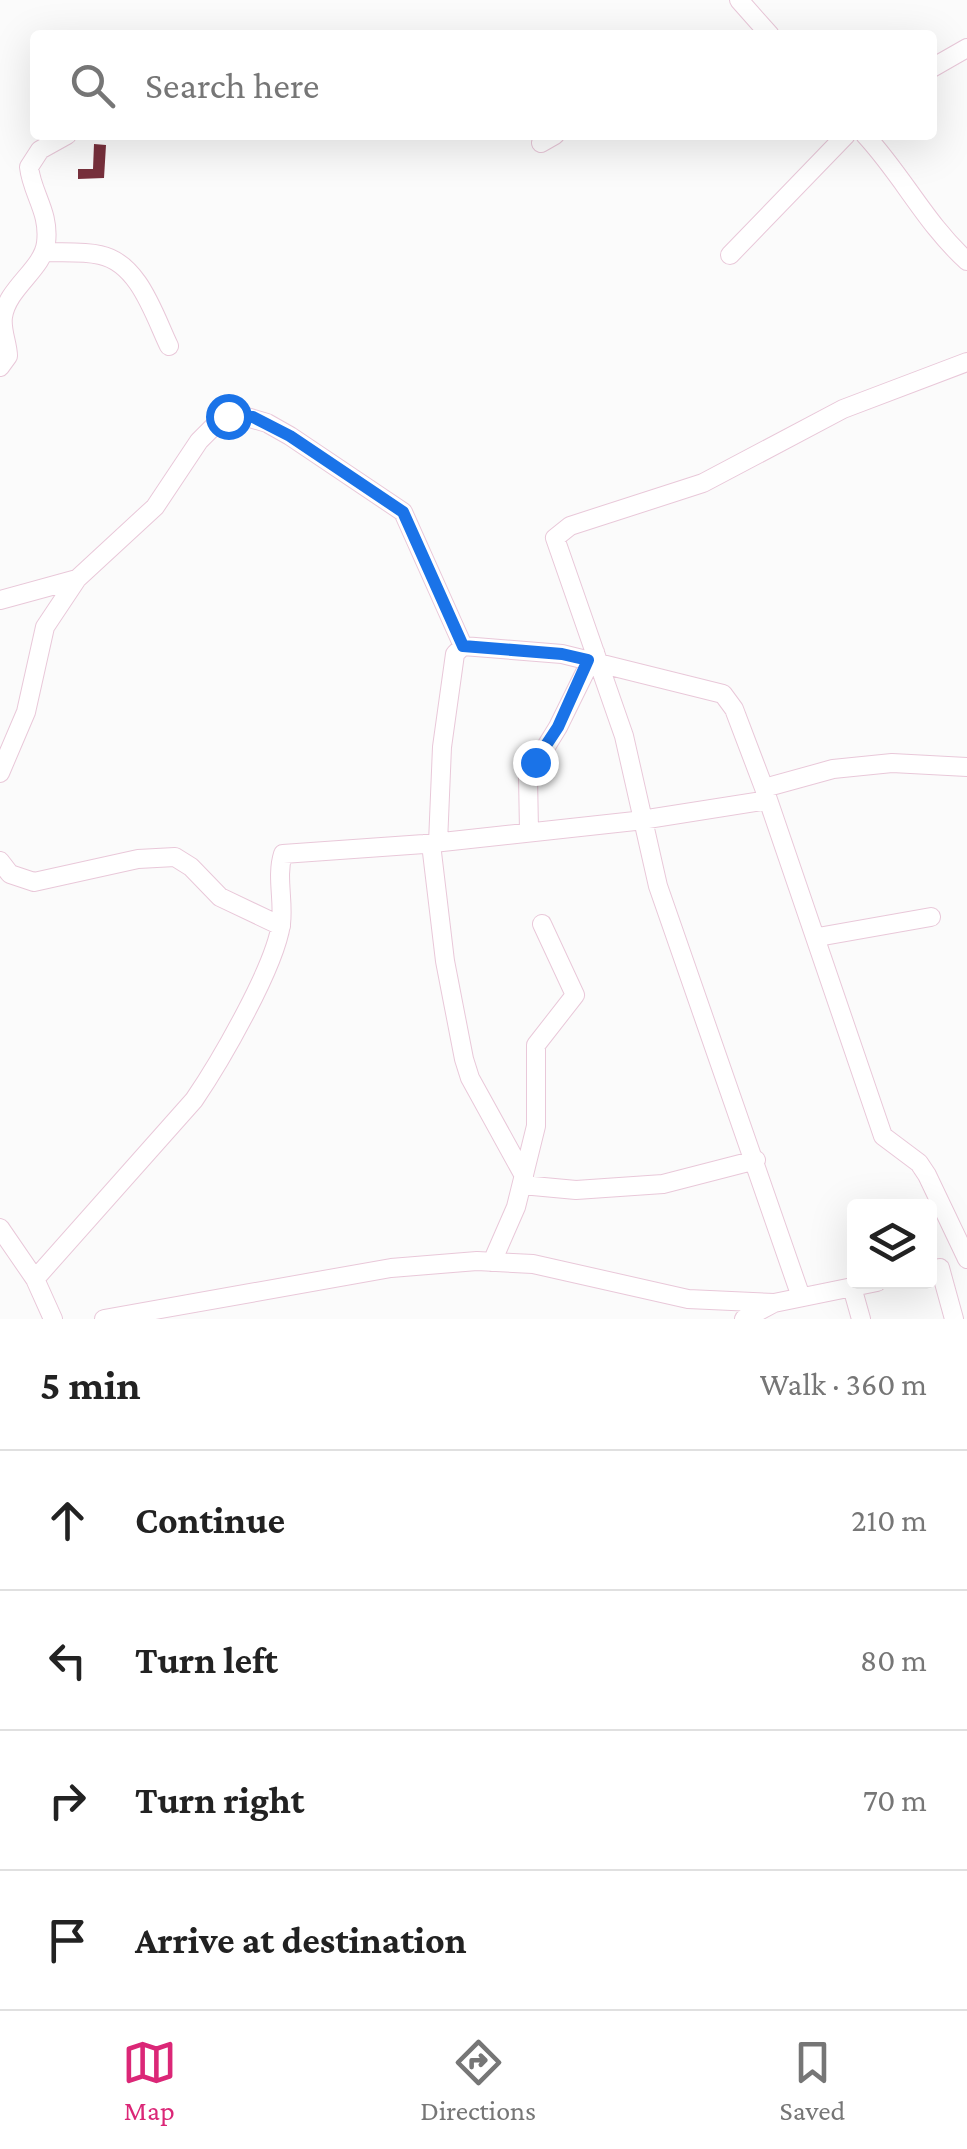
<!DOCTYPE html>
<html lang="en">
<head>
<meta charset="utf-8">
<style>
  body { margin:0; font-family:"Crimson Pro",serif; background:#f6f6f6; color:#222 }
  .controls { position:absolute; right:30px; bottom:30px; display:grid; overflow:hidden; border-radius:10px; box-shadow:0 10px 40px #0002 }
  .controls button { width:90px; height:90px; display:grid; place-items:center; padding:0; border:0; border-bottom:2px solid #e0e0e0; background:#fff; color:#222; font:50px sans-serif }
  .stop { position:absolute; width:30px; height:30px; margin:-22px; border:8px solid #1a73e8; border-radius:50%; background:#fff }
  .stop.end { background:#1a73e8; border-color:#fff; box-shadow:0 2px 10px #0008 }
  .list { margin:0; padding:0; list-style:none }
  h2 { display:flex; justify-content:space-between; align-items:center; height:130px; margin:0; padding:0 40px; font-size:42px }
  h2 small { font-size:32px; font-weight:400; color:#767676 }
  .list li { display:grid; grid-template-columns:65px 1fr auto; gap:30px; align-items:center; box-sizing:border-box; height:140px; padding:0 40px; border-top:2px solid #e0e0e0 }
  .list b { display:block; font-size:38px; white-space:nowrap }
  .list em { font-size:32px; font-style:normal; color:#767676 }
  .icon { flex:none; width:55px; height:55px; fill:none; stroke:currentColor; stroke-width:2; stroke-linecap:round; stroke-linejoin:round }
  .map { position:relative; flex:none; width:967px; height:1319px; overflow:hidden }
  .search { position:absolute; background:#fff; box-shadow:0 10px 40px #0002; left:30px; right:30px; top:30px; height:110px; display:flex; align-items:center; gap:25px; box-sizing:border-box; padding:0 35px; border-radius:10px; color:#767676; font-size:38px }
  .sheet { height:690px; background:#fff }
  nav { display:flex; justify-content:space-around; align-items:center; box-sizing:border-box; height:140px; border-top:2px solid #e0e0e0; background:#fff; font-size:28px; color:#767676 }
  nav a { display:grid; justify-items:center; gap:5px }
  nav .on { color:#db2777 }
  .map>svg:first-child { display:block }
</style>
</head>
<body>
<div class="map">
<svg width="967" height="1319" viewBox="0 0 967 1319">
  <rect width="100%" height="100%" fill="#fbfbfb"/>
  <path fill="#78303c" d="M 94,144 L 106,145 L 104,178 L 78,179 L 78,169 L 93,169 Z"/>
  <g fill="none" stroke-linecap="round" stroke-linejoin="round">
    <defs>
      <path id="minor" d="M 739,0 L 770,35
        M 932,68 L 967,48
        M 865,135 C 903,176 926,224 967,261
        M 541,143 L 555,135
        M 44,252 C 62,253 82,251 100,255 C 139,263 154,315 169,346
        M 730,255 L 846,135
        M 0,367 L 8,356 C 8,344 1,330 3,317 C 7,288 43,269 46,243 C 50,212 32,194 29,167 L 40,150 L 67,135
        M 0,600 L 77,579
        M 0,773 L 26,712 L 45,627 L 77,579 L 155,507 L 199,441 L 218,422 L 240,415 L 267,423 L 290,436 L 403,512 L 463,646
        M 764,788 L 833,769 L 892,763 L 967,767
        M 529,831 L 528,776 L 558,727 L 595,652
        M 438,843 L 442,747 L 455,654 L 463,646 L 562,654 L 723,694 L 734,709 L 764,788 L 883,1136 L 919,1163 L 927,1175 L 967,1259
        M 431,844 L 445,961 L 464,1059 L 470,1078 L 524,1176
        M 0,861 L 10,874 L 34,882 L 138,859 L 175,857 L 191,867 L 220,897 L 281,926
        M 818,937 L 931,917
        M 522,1185 L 576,1190 L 663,1184 L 756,1160
        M 0,1228 L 35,1279 L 53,1319
        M 492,1262 L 516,1207 L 536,1126 L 536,1045 L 575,995 L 542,924
        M 940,1268 L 954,1319
        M 35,1279 L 194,1100 C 220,1062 275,967 281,924 C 284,901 276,876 283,854 L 424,844 L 635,821 L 768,800
        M 852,1287 L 861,1319
        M 801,1297 L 658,886 L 624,736 L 555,538 L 570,526 L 703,483 L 843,409 L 967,362
        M 104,1319 L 391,1268 L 477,1261 L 533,1264 L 688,1299 L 774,1303
        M 744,1319 L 774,1303 L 877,1282"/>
    </defs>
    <use href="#minor" stroke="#e9c8d9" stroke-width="20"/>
    <use href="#minor" stroke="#fff" stroke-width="18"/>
  </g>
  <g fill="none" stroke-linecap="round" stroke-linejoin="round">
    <path stroke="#1a73e8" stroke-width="12" d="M 228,416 L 253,417 L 290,436 L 403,512 L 463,646 L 562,654 L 588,660 L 558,727 L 535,762"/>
  </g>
</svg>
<div class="controls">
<button><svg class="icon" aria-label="layers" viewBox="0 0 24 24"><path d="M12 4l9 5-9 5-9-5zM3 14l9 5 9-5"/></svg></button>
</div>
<div class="stop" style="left:228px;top:416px"></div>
<div class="stop end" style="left:535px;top:762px"></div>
<div class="search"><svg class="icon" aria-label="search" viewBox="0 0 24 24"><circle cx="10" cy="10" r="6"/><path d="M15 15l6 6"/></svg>Search here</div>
</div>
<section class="sheet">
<h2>5 min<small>Walk · 360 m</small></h2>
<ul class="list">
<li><svg class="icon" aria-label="ahead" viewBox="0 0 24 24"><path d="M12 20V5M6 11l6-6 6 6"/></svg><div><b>Continue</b></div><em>210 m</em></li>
<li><svg class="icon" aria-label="left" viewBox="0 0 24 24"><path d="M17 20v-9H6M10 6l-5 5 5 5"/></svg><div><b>Turn left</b></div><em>80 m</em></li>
<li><svg class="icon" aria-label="right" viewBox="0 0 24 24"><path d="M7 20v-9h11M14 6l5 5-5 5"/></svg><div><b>Turn right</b></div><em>70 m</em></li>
<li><svg class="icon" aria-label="arrive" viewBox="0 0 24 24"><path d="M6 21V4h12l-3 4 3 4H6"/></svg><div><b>Arrive at destination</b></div></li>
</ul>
</section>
<nav>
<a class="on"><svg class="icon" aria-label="map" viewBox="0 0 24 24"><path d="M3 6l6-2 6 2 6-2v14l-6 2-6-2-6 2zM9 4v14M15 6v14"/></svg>Map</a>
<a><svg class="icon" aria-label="directions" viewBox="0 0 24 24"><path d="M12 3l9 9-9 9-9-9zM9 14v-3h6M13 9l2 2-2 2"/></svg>Directions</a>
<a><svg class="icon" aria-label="saved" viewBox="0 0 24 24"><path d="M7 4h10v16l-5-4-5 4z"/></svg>Saved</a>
</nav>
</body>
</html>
